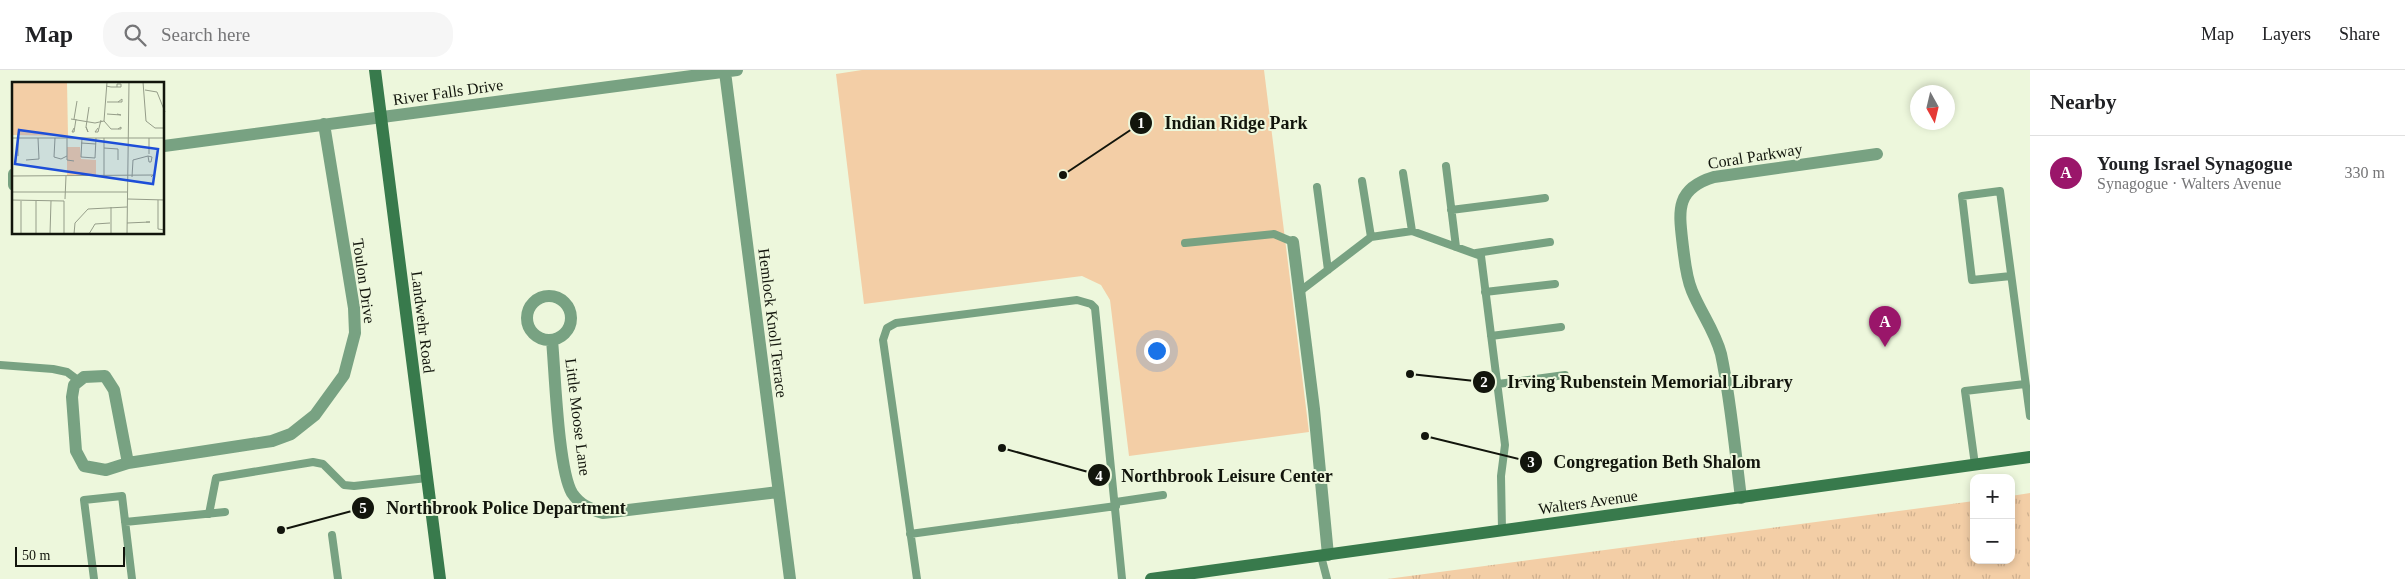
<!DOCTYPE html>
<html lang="en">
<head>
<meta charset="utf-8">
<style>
  body { margin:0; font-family:Georgia,serif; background:#f6f6f6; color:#202124 }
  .controls { position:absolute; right:15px; bottom:15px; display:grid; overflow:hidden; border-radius:10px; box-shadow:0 2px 8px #0003 }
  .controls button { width:45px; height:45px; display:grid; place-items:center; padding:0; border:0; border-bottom:1px solid #e0e0e0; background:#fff; color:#202124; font:25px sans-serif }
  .compass { position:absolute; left:1910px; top:15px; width:45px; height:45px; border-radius:50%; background:#fff; box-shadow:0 2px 8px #0003; rotate:172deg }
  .scale { position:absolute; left:15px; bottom:12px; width:110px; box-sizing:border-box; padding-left:5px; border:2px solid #12150c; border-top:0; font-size:14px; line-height:18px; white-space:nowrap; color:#12150c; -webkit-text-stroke:4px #edf7dc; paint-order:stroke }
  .you { position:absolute; left:1156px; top:280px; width:18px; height:18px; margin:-12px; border:4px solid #fff; border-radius:50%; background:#1a73e8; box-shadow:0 0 0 8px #1a73e833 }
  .badge { display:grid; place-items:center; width:32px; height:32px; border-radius:50%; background:#9a166a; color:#fff; font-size:16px; font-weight:700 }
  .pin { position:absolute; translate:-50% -41px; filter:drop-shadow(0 1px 2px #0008) }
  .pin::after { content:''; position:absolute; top:26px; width:18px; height:15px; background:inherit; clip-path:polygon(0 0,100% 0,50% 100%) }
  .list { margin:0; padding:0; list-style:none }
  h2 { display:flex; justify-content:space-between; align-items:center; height:65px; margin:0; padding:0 20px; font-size:21px }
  h2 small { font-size:16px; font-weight:400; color:#757577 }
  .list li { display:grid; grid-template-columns:32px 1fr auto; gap:15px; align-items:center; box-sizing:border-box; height:75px; padding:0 20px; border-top:1px solid #e0e0e0 }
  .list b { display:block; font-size:19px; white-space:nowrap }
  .list p { margin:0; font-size:16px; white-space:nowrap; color:#757577 }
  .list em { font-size:16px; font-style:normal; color:#757577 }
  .icon { flex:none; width:28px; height:28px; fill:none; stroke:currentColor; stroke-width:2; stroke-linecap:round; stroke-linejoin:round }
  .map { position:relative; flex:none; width:2030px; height:509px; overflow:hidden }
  header { display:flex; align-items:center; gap:30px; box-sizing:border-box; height:70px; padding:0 25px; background:#fff; border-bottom:1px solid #e0e0e0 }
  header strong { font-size:24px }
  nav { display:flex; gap:28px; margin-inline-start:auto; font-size:18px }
  .search { width:350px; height:45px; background:#f6f6f6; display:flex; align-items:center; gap:12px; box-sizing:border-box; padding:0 18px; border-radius:20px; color:#757577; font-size:19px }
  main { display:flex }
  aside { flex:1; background:#fff }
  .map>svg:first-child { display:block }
</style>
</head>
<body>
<header>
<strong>Map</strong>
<div class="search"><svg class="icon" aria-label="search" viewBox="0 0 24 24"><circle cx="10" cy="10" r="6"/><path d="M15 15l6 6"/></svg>Search here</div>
<nav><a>Map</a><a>Layers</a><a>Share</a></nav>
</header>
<main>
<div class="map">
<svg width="2030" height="509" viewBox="0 0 2030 509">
  <defs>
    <pattern id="grass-tufts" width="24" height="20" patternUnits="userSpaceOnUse" patternTransform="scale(1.25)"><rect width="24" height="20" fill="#f3cea6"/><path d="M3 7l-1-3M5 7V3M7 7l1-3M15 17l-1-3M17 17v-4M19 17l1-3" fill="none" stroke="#cfb08e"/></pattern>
  </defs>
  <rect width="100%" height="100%" fill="#edf7dc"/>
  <path fill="url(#grass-tufts)" d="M 2030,423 L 2030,509 L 1387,509 L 1974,431 L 1974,490 L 2011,490 L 2011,426 Z"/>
  <path fill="#f3cea6" d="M 862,0 L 1264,0 L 1309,362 L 1129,386 L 1110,230 L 1101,215 L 1082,206 L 864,234 L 836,4 Z"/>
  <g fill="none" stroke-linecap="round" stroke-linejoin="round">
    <path stroke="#78a282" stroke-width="8" d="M 1446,96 L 1456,177
      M 1403,103 L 1412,161
      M 1362,111 L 1371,167
      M 1317,117 L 1328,200
      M 1451,140 L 1545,128
      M 1185,173 L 1274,164 L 1293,172
      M 1476,183 L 1550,172
      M 2011,206 L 1972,210 L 1962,126 L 2000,121 L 2030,346
      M 1299,222 L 1371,167 L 1412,161 L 1481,186 L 1505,375 L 1501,406 L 1502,460
      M 1485,222 L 1555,214
      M 1491,266 L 1561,257
      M 0,295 L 53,299 L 67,302 L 79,311
      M 1498,314 L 1565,305
      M 1975,395 L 1965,321 L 2025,314
      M 1116,432 L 1163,425
      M 209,444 L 216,408 L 313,392 L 323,394 L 344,415 L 354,416 L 427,408
      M 125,452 L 225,442
      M 910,464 L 1116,436
      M 332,465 L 338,509
      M 1321,486 L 1327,509
      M 94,509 L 84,430 L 122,426 L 132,509
      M 917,509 L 883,270 L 887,258 L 896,253 L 1077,230 L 1091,234 L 1095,238 L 1122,509"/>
    <path stroke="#78a282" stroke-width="12" d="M 725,2 L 790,509
      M 164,76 L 737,0
      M 14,104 L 14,115
      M 1293,172 L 1314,339 L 1328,485
      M527 248a22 22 0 1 1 44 0a22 22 0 1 1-44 0Z
      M 552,270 C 555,302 558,399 572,423 C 580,435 590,439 603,443 L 778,422
      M 128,393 L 114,320 L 105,306 L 84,307 L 74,315 L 72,327 L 76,381 L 84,396 L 106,400 L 128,393 L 272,371 L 291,364 L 315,345 L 344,305 L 355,263 L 354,238 L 324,54
      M 1741,428 C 1735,380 1731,331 1721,284 C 1715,261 1701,243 1692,221 C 1686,207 1685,192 1683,177 C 1679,142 1674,119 1714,107 L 1877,84"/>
    <path stroke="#387a4c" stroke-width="12" d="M 375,0 L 440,509
      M 1151,509 L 2030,387"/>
  </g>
  <g text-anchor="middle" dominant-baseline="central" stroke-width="4" stroke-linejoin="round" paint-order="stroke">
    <g font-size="16" fill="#12150c" stroke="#edf7dc">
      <text transform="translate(448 22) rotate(-8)">River Falls Drive</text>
      <text transform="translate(1755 86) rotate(-9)">Coral Parkway</text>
      <text transform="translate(364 211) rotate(82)">Toulon Drive</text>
      <text transform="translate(423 252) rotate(83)">Landwehr Road</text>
      <text transform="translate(773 253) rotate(83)">Hemlock Knoll Terrace</text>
      <text transform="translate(578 347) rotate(83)">Little Moose Lane</text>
      <text transform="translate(1588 432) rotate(-8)">Walters Avenue</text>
    </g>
  </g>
  <g transform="translate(12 12)">
    <rect width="152" height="152" fill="#edf7dc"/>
    <path d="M 0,0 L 55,0 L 56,54 L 0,53 Z" fill="#f3cea6"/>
    <path d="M 55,65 L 68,65 L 69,77 L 84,78 L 84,94 L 55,94 Z" fill="#f3cea6"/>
    <path fill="none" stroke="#959d89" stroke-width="1" d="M 131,0 L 134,39 L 143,46 L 153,46M 94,4 L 99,5 L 109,5 L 109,2 L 105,2 L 105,5M 133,8 L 145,10 L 153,30M 95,20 L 110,20 L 110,17 L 106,20M 95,32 L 109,33 L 105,32M 59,37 L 83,41 L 92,39 L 95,0M 62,37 L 65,19M 92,39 L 99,47 L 109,47 L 109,45 L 106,47M 74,45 L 76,50 L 74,45 L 77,25M 62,46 L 60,50 L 62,50 L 64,37M 86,46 L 83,50 L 86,50 L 89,38M 0,56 L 153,56M 43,56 L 42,75 L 49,77 L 55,74M 55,56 L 55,78 L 62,79M 70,56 L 69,75 L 83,76 L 84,56M 69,61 L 84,62M 92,66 L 106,67 L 106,78M 137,72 L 137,56M 6,74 L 6,56M 136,74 L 140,75 L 139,80 L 137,80 ZM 14,78 L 27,77 L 26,56M 0,94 L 141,93 L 139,95M 92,95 L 92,56M 120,95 L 121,78 L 136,74M 0,110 L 115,110M 53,117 L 54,94M 116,117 L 153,118M 0,118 L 52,119 L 52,152M 146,118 L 146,147 L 153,148M 9,119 L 9,152M 99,125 L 99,152M 115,141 L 138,140 L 134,140M 24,152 L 24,119M 38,152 L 39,119M 62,152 L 63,141 L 76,127 L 115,125M 77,152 L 83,142 L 98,141M 115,152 L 117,0"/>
    <path fill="#1d4ed8" fill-opacity="0.15" stroke="#1d4ed8" stroke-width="2.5" d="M 7,48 L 146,67 L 141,102 L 3,82 Z"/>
    <rect width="152" height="152" fill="none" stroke="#12150c" stroke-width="2.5"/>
  </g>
  <path fill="none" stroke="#12150c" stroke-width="2" d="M1063 105L1141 53M1410 304L1484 312M1425 366L1531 392M1002 378L1099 405M281 460L363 438"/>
  <g fill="#12150c" stroke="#edf7dc" stroke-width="2">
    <circle cx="1063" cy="105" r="5"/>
    <circle cx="1410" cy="304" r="5"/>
    <circle cx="1425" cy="366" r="5"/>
    <circle cx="1002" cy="378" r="5"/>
    <circle cx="281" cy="460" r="5"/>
    <circle cx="1141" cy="53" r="12"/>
    <circle cx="1484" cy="312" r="12"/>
    <circle cx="1531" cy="392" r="12"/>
    <circle cx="1099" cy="405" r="12"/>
    <circle cx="363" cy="438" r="12"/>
  </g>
  <g font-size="15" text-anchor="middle" font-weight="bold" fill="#fff">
    <text x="1141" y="58">1</text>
    <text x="1484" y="317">2</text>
    <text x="1531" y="397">3</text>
    <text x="1099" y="411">4</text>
    <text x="363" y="443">5</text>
  </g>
  <g font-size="18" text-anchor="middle" font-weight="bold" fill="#12150c" stroke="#edf7dc" stroke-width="4" stroke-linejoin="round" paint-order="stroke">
    <text x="1236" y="59">Indian Ridge Park</text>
    <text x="1650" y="318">Irving Rubenstein Memorial Library</text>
    <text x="1657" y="398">Congregation Beth Shalom</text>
    <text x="1227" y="412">Northbrook Leisure Center</text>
    <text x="506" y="444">Northbrook Police Department</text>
  </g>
</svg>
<div class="controls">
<button>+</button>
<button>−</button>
</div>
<svg class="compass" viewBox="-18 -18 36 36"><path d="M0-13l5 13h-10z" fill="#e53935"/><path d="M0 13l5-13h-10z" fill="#757577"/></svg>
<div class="scale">50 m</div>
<div class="you"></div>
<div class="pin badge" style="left:1885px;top:277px">A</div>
</div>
<aside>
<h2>Nearby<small></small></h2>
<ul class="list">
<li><span class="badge">A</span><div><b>Young Israel Synagogue</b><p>Synagogue · Walters Avenue</p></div><em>330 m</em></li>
</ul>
</aside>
</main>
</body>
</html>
